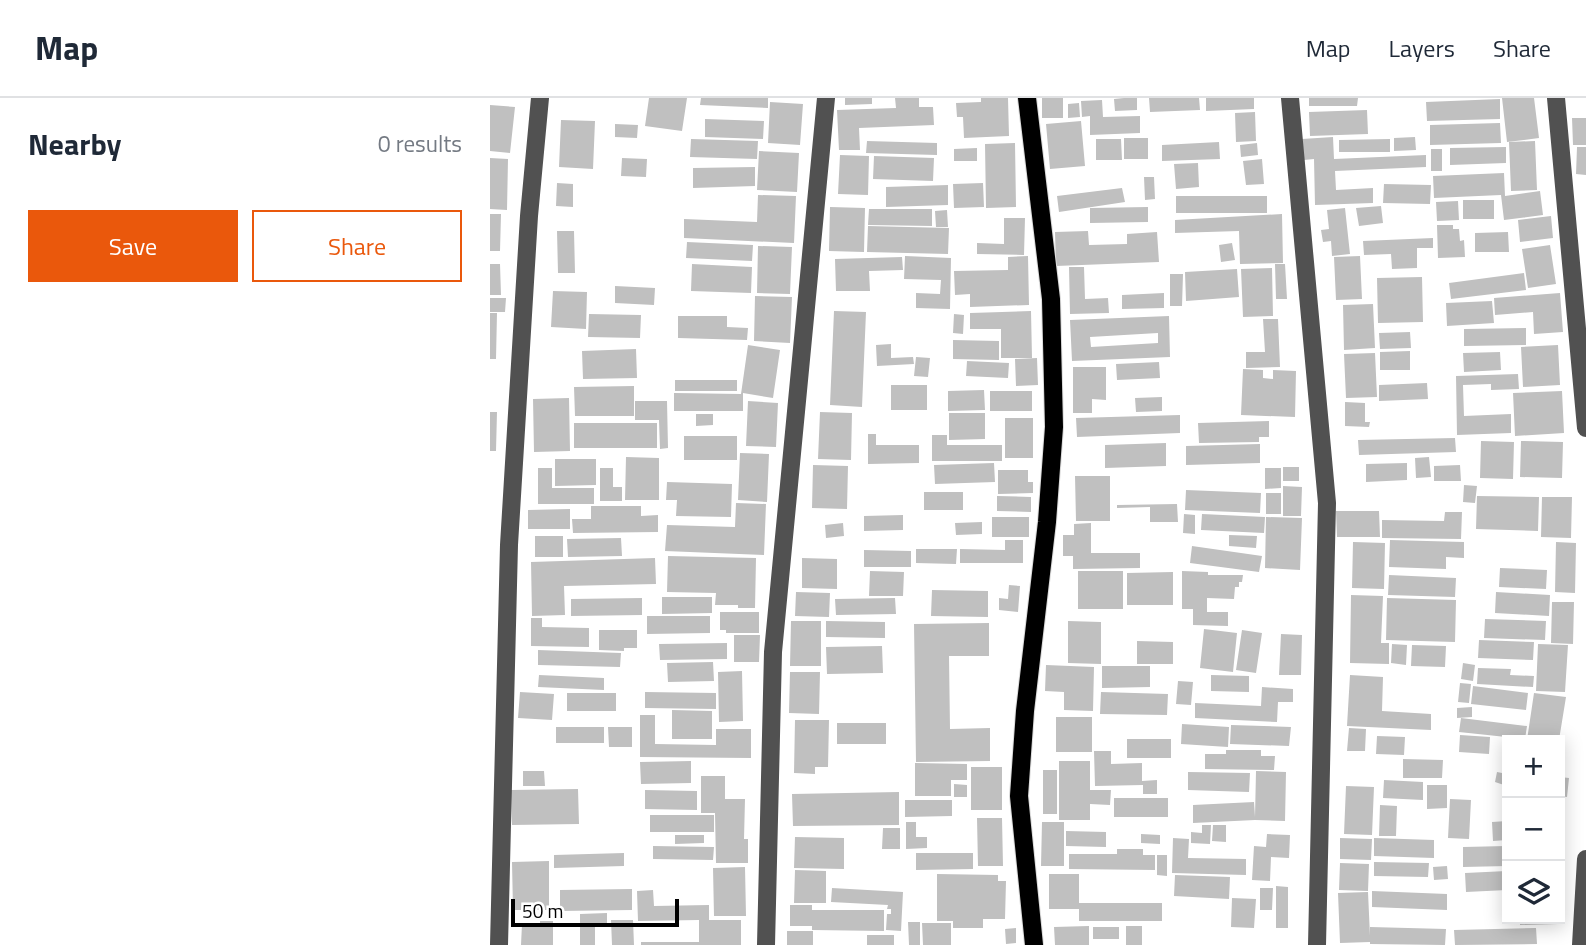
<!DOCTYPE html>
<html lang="en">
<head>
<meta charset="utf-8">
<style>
  body { margin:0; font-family:"Titillium Web",sans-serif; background:#f6f6f7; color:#1f2937 }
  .controls { position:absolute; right:21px; bottom:21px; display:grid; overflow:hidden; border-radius:0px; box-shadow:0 4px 18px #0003 }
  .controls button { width:63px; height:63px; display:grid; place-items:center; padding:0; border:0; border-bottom:2px solid #e0e1e3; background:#fff; color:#1f2937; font:35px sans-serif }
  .scale { position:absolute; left:21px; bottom:18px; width:168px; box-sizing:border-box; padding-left:7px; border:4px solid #000; border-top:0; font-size:19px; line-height:24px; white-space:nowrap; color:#000; -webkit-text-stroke:5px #fff; paint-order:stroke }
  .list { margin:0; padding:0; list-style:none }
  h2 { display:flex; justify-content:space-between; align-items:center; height:91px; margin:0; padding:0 28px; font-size:30px }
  h2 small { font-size:23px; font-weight:400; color:#747a83 }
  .actions { display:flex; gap:14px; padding:21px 28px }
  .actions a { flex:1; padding:16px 0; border:2px solid #ea580c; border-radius:0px; text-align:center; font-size:24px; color:#ea580c }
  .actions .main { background:#ea580c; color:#fff }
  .icon { flex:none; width:38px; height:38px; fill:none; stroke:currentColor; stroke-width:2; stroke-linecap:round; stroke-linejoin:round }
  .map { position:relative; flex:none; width:1096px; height:847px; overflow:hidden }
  header { display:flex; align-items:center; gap:42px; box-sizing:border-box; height:98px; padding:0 35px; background:#fff; border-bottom:2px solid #e0e1e3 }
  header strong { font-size:33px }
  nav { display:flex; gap:38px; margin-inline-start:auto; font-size:24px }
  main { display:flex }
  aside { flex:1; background:#fff }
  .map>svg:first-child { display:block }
</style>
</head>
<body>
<header>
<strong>Map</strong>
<nav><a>Map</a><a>Layers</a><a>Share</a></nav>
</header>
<main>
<aside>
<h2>Nearby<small>0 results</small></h2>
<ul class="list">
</ul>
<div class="actions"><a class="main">Save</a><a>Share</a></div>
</aside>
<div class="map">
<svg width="1096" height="847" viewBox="0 0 1096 847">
  <rect width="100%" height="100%" fill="#fff"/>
  <path fill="#c0c0c0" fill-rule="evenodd" d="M 159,0 L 197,0 L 192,33 L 155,28 Z
    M 211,0 L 278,0 L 278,10 L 210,7 Z
    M 355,0 L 382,0 L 382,6 L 355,7 Z
    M 405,0 L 429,0 L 429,9 L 443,9 L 444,27 L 369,30 L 370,52 L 349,52 L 347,12 L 406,10 Z
    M 491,0 L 518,0 L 519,38 L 474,40 L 473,19 L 467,19 L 466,5 L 491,4 Z
    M 552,0 L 573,0 L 573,20 L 552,20 Z
    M 634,0 L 647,0 L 647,12 L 625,13 L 624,1 Z
    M 659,0 L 709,0 L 710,12 L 660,14 Z
    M 716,0 L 764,0 L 764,11 L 716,13 Z
    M 819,0 L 868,0 L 867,8 L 819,8 Z
    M 1012,0 L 1044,0 L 1049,40 L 1017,44 Z
    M 1010,1 L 1010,21 L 937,23 L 936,4 Z
    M 612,2 L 613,19 L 650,18 L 650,35 L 600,37 L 600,18 L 592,19 L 591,3 Z
    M 280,4 L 313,6 L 310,47 L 278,45 Z
    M 589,5 L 590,19 L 578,20 L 578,6 Z
    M 0,7 L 25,9 L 20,55 L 0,53 Z
    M 877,12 L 878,36 L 820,38 L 819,14 Z
    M 765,14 L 766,43 L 746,44 L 745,15 Z
    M 1082,20 L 1096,20 L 1096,47 L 1083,47 Z
    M 215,21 L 274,23 L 273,41 L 215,39 Z
    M 71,22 L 105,23 L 103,71 L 69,69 Z
    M 591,23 L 595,68 L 560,71 L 556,26 Z
    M 1010,25 L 1011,45 L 940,47 L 940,27 Z
    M 125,26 L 148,27 L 147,40 L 125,39 Z
    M 843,39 L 844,61 L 936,57 L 936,69 L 845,73 L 846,92 L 883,90 L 883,105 L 825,107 L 824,61 L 814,62 L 812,41 Z
    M 925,39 L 926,52 L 904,53 L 904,40 Z
    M 634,40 L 658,40 L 658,61 L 634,61 Z
    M 201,41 L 268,43 L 267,61 L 200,59 Z
    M 606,41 L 631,41 L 632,62 L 606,62 Z
    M 900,41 L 900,54 L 849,54 L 849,42 Z
    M 377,43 L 447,45 L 447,57 L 376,55 Z
    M 1045,43 L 1047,92 L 1021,93 L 1019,44 Z
    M 729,44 L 730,61 L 672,63 L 672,47 Z
    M 525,45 L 526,109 L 496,110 L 495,46 Z
    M 767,45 L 768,57 L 751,59 L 750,47 Z
    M 1016,49 L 1016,65 L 960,67 L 960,50 Z
    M 1087,49 L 1096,49 L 1096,77 L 1086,76 Z
    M 487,50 L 487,63 L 464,63 L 464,51 Z
    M 941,51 L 952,51 L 952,73 L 941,73 Z
    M 269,53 L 309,55 L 307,94 L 267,92 Z
    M 350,57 L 379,58 L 378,97 L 348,96 Z
    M 384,58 L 444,60 L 443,83 L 383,81 Z
    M 0,60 L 18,61 L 17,112 L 0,111 Z
    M 132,60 L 157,61 L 156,79 L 131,78 Z
    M 772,61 L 774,86 L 756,87 L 753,63 Z
    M 708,65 L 709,89 L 686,91 L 684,66 Z
    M 265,69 L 265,88 L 203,90 L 203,70 Z
    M 1014,75 L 1015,98 L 1050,93 L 1053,117 L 1014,122 L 1011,97 L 944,100 L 943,78 Z
    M 654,79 L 664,79 L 665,101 L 655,102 Z
    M 67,85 L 83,86 L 83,109 L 66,108 Z
    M 493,85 L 494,109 L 464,110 L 463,86 Z
    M 894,86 L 941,87 L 940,106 L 893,105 Z
    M 458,87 L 458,107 L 396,109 L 396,89 Z
    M 632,90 L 635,104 L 569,114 L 567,98 Z
    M 268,97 L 306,98 L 304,145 L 194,140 L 194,121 L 267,124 Z
    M 686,98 L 777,98 L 777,115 L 686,115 Z
    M 973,102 L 1004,102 L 1004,121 L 973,121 Z
    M 968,103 L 969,122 L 947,123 L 946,104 Z
    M 891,108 L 893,125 L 869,128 L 866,110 Z
    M 340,109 L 375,110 L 374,154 L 339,153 Z
    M 658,109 L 658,124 L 600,125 L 600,110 Z
    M 855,110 L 860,156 L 842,158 L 841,143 L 833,144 L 831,132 L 839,131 L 837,112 Z
    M 379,111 L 442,111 L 442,128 L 378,127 Z
    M 457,112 L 458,129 L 446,129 L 445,113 Z
    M 0,116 L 11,116 L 10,153 L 0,153 Z
    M 792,116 L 793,165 L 750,166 L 749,133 L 685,135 L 685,122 Z
    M 1061,118 L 1063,140 L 1030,144 L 1028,122 Z
    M 514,120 L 535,120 L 534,157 L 487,156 L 487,145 L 514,146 Z
    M 947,127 L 963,127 L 963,131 L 969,131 L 970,143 L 974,142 L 975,159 L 948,160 Z
    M 378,128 L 459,130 L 458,156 L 377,154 Z
    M 67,133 L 84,133 L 85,175 L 68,175 Z
    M 598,133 L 599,147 L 637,146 L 637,136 L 667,134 L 669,164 L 566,168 L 565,134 Z
    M 1018,134 L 1019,154 L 985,154 L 985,135 Z
    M 943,140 L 943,150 L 927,150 L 927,170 L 902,171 L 901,156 L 874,157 L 873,143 Z
    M 197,144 L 263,147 L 262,163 L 196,160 Z
    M 742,145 L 745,162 L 731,164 L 729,147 Z
    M 1060,147 L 1066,186 L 1038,190 L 1032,151 Z
    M 268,148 L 302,149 L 300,196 L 267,195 Z
    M 415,158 L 461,160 L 460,211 L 426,210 L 426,195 L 450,196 L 451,182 L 414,181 Z
    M 538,158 L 539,207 L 480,209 L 480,196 L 465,197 L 464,173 L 518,172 L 518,159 Z
    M 870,158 L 872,201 L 846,202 L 844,159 Z
    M 412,159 L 413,172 L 379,173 L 380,193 L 346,193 L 345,161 Z
    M 0,166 L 10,166 L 11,197 L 0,197 Z
    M 202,166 L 262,169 L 261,195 L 201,193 Z
    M 785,166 L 795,166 L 797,201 L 786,201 Z
    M 579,169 L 594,169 L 595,201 L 618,200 L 619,215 L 580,216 Z
    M 782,170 L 783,218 L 753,219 L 751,171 Z
    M 747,171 L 749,199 L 696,203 L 695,174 Z
    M 1034,175 L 1036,192 L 961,201 L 959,185 Z
    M 680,176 L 693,176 L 692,208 L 680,208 Z
    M 932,179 L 933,224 L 888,225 L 887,180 Z
    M 125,188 L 165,190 L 164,207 L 125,205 Z
    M 63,193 L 97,194 L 96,231 L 61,229 Z
    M 674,195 L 674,210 L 632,211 L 632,197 Z
    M 1070,195 L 1073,234 L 1044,236 L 1043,214 L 1005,217 L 1004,200 Z
    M 265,198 L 302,199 L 300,245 L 264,243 Z
    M 0,200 L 16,200 L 15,214 L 0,214 Z
    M 1002,203 L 1004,225 L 957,228 L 956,205 Z
    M 883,206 L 885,250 L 854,252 L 853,207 Z
    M 344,213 L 376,214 L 372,309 L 340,307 Z
    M 541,213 L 542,260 L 511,260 L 511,231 L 480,231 L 480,215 Z
    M 0,215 L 7,215 L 6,261 L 0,261 Z
    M 99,216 L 151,217 L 150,240 L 98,239 Z
    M 464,216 L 474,217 L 473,236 L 463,235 Z
    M 188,218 L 237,218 L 237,229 L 258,230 L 257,242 L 188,240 Z
    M 679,218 L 680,259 L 582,263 L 580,222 ZM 668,235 L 668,245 L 601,249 L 600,239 Z
    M 773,221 L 788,221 L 790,269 L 756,270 L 756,254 L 775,254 Z
    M 1036,230 L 1036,247 L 974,248 L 974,231 Z
    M 920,234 L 921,250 L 890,251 L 889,235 Z
    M 463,242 L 509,243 L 509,262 L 463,261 Z
    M 401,246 L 401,260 L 423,259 L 424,266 L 387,268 L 386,247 Z
    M 258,247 L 290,252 L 283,300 L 253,295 L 253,313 L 184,313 L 184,295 L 251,296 Z
    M 1068,247 L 1070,287 L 1033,289 L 1031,249 Z
    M 146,251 L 147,280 L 93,281 L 92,253 Z
    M 920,253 L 920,272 L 890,272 L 890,254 Z
    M 1010,254 L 1011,272 L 974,274 L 973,255 Z
    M 885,255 L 887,299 L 856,300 L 854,256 Z
    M 426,259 L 440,260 L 438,279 L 424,278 Z
    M 547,260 L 548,287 L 526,288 L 525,261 Z
    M 477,263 L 519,265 L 518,280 L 476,278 Z
    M 669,264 L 670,280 L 627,282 L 626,266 Z
    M 583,269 L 616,269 L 616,302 L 602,301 L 602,315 L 583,315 Z
    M 753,271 L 773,272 L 773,280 L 783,281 L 783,272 L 806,273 L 805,319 L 751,317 Z
    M 1028,276 L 1029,291 L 1001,292 L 1001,286 L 973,287 L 974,318 L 1021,316 L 1021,335 L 967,337 L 966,278 Z
    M 185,282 L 247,282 L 247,293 L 185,293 Z
    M 937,285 L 938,301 L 889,303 L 889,287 Z
    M 401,287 L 437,287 L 437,312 L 401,312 Z
    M 144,288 L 144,318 L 85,318 L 84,289 Z
    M 494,292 L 495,312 L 458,313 L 458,293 Z
    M 500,293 L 542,293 L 542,313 L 500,313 Z
    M 1072,293 L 1074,335 L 1025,338 L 1023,295 Z
    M 672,299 L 672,313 L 646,314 L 645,300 Z
    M 79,300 L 80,353 L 44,354 L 43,301 Z
    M 145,303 L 177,303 L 178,350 L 170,351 L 169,322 L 145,322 Z
    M 258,303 L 288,305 L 286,349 L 256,348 Z
    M 855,304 L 875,305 L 875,324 L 880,324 L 879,329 L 855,328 Z
    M 0,314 L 7,314 L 6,353 L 0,353 Z
    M 330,314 L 362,315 L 361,362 L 328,361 Z
    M 459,315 L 495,315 L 495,341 L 459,342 Z
    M 206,316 L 223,316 L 223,327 L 206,328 Z
    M 690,317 L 690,335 L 587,339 L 586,320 Z
    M 515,320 L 543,320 L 543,360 L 515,360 Z
    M 779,323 L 779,339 L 769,339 L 769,344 L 709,345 L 708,325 Z
    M 84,325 L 167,325 L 167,350 L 84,350 Z
    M 378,336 L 386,336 L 386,347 L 429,347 L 429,365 L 378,366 Z
    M 442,337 L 457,337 L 457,347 L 512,347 L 512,363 L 442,363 Z
    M 194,338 L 247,338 L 247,362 L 194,362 Z
    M 965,340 L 966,354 L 869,357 L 868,342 Z
    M 991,343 L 1024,344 L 1023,381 L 990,380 Z
    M 1031,343 L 1073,344 L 1072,380 L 1030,379 Z
    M 676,345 L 676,368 L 615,370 L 615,347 Z
    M 770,346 L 770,365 L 696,367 L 696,348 Z
    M 250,355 L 279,356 L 277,404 L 248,402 Z
    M 136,359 L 169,360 L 169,402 L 135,402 Z
    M 939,359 L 941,379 L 926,380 L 925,360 Z
    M 65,361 L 106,361 L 106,387 L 65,388 Z
    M 504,365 L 505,384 L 445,386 L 444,367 Z
    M 917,365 L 917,382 L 876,384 L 876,366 Z
    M 323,367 L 358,368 L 357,411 L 322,410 Z
    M 970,367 L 971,383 L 944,383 L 944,368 Z
    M 793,369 L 809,369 L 809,383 L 793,383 Z
    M 48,370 L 62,370 L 62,390 L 104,390 L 104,406 L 48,406 Z
    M 110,370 L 123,370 L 123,389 L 132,389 L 132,403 L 110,403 Z
    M 775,370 L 791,370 L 791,390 L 775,391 Z
    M 508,372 L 538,372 L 538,384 L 543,384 L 543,395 L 508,396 Z
    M 585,378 L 620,378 L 620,423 L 586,423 Z
    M 177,384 L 242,386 L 241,419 L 186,418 L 187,402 L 176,402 Z
    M 974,387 L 987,388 L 985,405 L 973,404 Z
    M 793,388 L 812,389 L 811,418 L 793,418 Z
    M 696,392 L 771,395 L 770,415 L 695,412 Z
    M 434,394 L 473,394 L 473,412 L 434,412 Z
    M 776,395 L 791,395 L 791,416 L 776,416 Z
    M 507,398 L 541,399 L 541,414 L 507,413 Z
    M 987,398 L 1049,399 L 1048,433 L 986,431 Z
    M 1052,399 L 1082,399 L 1081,440 L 1051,439 Z
    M 246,405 L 276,406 L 274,457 L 175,453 L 177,427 L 245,429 Z
    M 687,406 L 688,424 L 660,424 L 660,409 L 627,410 L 627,407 Z
    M 101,408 L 151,408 L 151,418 L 168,417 L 168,434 L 83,435 L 82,421 L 101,421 Z
    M 80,411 L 80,431 L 38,431 L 38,412 Z
    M 846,413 L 889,413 L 890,439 L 847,439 Z
    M 955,414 L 972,414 L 971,441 L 892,440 L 892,422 L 954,423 Z
    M 694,416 L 705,417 L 705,436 L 693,435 Z
    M 712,416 L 775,419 L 774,435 L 711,432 Z
    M 413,417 L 413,432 L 374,433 L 374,418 Z
    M 502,419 L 539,419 L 539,439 L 502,439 Z
    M 776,419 L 812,420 L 810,472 L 775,470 Z
    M 492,424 L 492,436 L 466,437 L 465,425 Z
    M 353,425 L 354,438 L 336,440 L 335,427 Z
    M 601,425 L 601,455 L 650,455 L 650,470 L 583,471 L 583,458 L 573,458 L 573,437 L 584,437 L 584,426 Z
    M 739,437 L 767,438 L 766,450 L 739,448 Z
    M 45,438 L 73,438 L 73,459 L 45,459 Z
    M 131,440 L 132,458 L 78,459 L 77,441 Z
    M 515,442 L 533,442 L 533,465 L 470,465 L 470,451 L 515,452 Z
    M 900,442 L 974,444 L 974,460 L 956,459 L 956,471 L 899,469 Z
    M 863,444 L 895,445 L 894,491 L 862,490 Z
    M 1066,444 L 1086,445 L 1085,495 L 1065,494 Z
    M 702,448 L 772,458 L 769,474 L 700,465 Z
    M 426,451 L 467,451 L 466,466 L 426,465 Z
    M 374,452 L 421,453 L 421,469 L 374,469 Z
    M 178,458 L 266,460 L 265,510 L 248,510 L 248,507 L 225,507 L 226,495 L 177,494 Z
    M 165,460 L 166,486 L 74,488 L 75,517 L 42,518 L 41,464 Z
    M 312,460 L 347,461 L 347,491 L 312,490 Z
    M 1010,470 L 1057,472 L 1056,491 L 1009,489 Z
    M 380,473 L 414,474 L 413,498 L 379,498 Z
    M 588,473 L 633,473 L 633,511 L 588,511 Z
    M 692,473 L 718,474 L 718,477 L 753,477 L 752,484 L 749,484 L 749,489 L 745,489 L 744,501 L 717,500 L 717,514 L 738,514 L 738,528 L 703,527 L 703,511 L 692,511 Z
    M 683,474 L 683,507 L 637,507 L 637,475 Z
    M 899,477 L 966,480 L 965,499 L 898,497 Z
    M 519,487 L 530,488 L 528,514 L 509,512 L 509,500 L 518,501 Z
    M 442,492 L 498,493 L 498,519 L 441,518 Z
    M 306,494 L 340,495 L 339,519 L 305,518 Z
    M 1006,494 L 1060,497 L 1059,518 L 1005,515 Z
    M 861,497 L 893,498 L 891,545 L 899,545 L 899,566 L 860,565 Z
    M 172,499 L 222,499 L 222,515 L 172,516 Z
    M 152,500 L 152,517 L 81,518 L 81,501 Z
    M 405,500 L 406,516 L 346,517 L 345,501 Z
    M 897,500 L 966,502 L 965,544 L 896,542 Z
    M 1062,504 L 1084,504 L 1083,546 L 1061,545 Z
    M 230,514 L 269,514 L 269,535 L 236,535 L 236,532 L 230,532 Z
    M 157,518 L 220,518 L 220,535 L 157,536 Z
    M 41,520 L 52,520 L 52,529 L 99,530 L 99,549 L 41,548 Z
    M 995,521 L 1056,523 L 1055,542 L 994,540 Z
    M 301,523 L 331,523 L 331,568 L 300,568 Z
    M 336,523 L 395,524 L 395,540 L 336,539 Z
    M 578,523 L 611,524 L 611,566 L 578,565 Z
    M 499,525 L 499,558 L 459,558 L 460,631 L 500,630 L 500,663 L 426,664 L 424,526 Z
    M 714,531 L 747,535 L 743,574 L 710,570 Z
    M 109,532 L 147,532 L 147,550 L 134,550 L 134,553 L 109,552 Z
    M 752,532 L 772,535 L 766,575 L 746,572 Z
    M 791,536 L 812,537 L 811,577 L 789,577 Z
    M 244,537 L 270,537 L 269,564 L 244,564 Z
    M 989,542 L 1044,544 L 1043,562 L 988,560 Z
    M 647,543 L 683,544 L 683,566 L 647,566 Z
    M 237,545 L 237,561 L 170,562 L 169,546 Z
    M 902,546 L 917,547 L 916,567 L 901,565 Z
    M 1048,546 L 1078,547 L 1075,594 L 1046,593 Z
    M 922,547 L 956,548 L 955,569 L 921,568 Z
    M 392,548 L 393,575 L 337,576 L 336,549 Z
    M 48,552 L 131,555 L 130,569 L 48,567 Z
    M 223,564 L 224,583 L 178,584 L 177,565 Z
    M 973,565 L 985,567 L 983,583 L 971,581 Z
    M 556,567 L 604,569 L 603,613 L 574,612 L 574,594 L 555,593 Z
    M 612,568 L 660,568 L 660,589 L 612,590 Z
    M 988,570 L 1021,571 L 1020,577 L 1044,578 L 1043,589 L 987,586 Z
    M 252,573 L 253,623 L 229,624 L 228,574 Z
    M 300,574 L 330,574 L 329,616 L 299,615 Z
    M 49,577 L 114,580 L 114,592 L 48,589 Z
    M 721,577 L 759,578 L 759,594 L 721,593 Z
    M 860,577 L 893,579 L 892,613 L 941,616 L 941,632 L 857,628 Z
    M 688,583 L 703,584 L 701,607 L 686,606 Z
    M 970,585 L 981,586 L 979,605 L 968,604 Z
    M 983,588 L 1038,595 L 1036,612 L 981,606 Z
    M 772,589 L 803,591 L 803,604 L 788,604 L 787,624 L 705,620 L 705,605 L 771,608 Z
    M 30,594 L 64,596 L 62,622 L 28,620 Z
    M 155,594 L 226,595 L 226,611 L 155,610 Z
    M 611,594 L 678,596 L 677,617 L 610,616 Z
    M 77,595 L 126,595 L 126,613 L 77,613 Z
    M 1044,595 L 1076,599 L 1069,642 L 1037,642 Z
    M 982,609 L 982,619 L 967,620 L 967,610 Z
    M 182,612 L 222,613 L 222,641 L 182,641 Z
    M 150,617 L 165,617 L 165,646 L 226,647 L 226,631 L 261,631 L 261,660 L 150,659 Z
    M 566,619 L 602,619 L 602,654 L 566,654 Z
    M 971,620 L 1037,628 L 1035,641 L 969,634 Z
    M 305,622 L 339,622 L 338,669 L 325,669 L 325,676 L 304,675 Z
    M 347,625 L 396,625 L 396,646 L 347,646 Z
    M 692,626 L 739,629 L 738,649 L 691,646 Z
    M 741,627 L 801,629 L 799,648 L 740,646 Z
    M 66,629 L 114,629 L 114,645 L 66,645 Z
    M 118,629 L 142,629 L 142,649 L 119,649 Z
    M 859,630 L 876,631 L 875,653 L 857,653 Z
    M 970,637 L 1000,639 L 999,656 L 969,654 Z
    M 887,638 L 915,639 L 914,657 L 886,656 Z
    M 637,641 L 681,641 L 681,660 L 637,660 Z
    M 736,652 L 771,652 L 771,658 L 785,658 L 784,672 L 715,671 L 715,656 L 736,656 Z
    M 604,653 L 621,653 L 621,666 L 652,665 L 652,683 L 667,682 L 667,696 L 653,696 L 653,687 L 605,688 Z
    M 913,661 L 953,662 L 952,680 L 913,680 Z
    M 201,663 L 201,685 L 151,686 L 150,664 Z
    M 569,663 L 600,663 L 600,692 L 621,692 L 620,707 L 600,706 L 600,722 L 569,722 Z
    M 425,665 L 477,666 L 477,682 L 461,682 L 461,698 L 425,698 Z
    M 481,669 L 512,669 L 512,712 L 481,712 Z
    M 553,672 L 567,672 L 567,716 L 553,716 Z
    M 33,673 L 54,673 L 55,688 L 33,688 Z
    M 766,673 L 796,674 L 795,723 L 765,722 L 703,725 L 703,707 L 764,704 L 765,719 Z
    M 698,674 L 760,675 L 759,694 L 698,692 Z
    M 1007,674 L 1017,676 L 1017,688 L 1005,684 Z
    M 211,678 L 235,678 L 235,701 L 255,701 L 254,741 L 258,741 L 258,765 L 226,765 L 225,715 L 211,715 Z
    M 1070,679 L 1079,680 L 1077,699 L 1070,698 Z
    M 894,682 L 933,684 L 933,702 L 893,700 Z
    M 464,686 L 477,687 L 477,699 L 464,699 Z
    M 937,687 L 957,687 L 957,710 L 937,711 Z
    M 856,688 L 884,689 L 882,737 L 854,736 Z
    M 88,691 L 89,726 L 22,727 L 21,692 Z
    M 155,692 L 207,693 L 207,712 L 155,711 Z
    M 409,694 L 409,727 L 303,728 L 302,696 Z
    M 624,700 L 678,700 L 678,719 L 624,719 Z
    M 960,701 L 981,702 L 979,741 L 958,740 Z
    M 415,702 L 462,702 L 462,718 L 415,719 Z
    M 890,707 L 907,708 L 906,738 L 889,738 Z
    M 160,717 L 224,717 L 224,734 L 160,734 Z
    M 487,720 L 512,720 L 513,768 L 488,768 Z
    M 1017,723 L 1017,742 L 1003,743 L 1002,724 Z
    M 416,724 L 426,724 L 426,739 L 437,739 L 437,750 L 416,751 Z
    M 552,724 L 574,724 L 574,768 L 551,768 Z
    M 712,727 L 721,727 L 720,746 L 701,745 L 701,734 L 712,735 Z
    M 723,727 L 736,727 L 736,744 L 722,743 Z
    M 393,730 L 410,730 L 410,751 L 392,751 Z
    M 576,733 L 616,734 L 616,749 L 576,748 Z
    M 651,736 L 670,737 L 670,746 L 651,745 Z
    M 777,736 L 800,737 L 799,760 L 781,759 L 780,783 L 762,782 L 764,748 L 776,749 Z
    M 185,737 L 214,737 L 214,745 L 185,746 Z
    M 305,739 L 354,740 L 354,771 L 304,770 Z
    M 683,740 L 699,741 L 698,760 L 756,761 L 756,777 L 682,775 Z
    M 850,740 L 882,741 L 881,762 L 850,761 Z
    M 884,740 L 944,742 L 944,760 L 884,758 Z
    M 163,748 L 224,749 L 223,762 L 163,761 Z
    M 1017,748 L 1017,768 L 973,769 L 973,749 Z
    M 627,751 L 653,751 L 653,757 L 665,757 L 665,772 L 579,771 L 579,756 L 627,756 Z
    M 134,755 L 134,768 L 64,770 L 64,757 Z
    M 426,755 L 483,755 L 483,771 L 426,772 Z
    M 667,757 L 677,757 L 677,778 L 667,777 Z
    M 59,763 L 59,812 L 23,812 L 22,764 Z
    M 884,764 L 939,765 L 938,779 L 884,778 Z
    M 850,765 L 879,766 L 878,793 L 849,792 Z
    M 957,768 L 958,781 L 944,782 L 943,769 Z
    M 255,769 L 256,818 L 224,818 L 223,770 Z
    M 305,772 L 336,773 L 336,805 L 304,805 Z
    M 1017,773 L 1017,792 L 976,794 L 975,775 Z
    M 447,776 L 508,777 L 508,783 L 516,783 L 515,821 L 493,821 L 493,830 L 463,830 L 463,823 L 447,823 Z
    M 559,776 L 589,776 L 589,805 L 672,805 L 672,823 L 589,823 L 589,811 L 559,811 Z
    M 685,777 L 740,779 L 739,801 L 684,798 Z
    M 786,788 L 798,789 L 798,830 L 786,830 Z
    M 342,790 L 413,794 L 411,833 L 396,832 L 397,816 L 401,816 L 401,811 L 397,811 L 398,807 L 341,804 Z
    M 770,790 L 783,790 L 782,812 L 770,812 Z
    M 142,791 L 142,812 L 70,813 L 70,792 Z
    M 163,792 L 164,808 L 219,807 L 219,822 L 251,822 L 251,847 L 151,847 L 151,844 L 209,844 L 209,822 L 148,823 L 147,793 Z
    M 882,793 L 957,796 L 957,812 L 882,809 Z
    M 878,794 L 880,838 L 880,829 L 956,831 L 955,847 L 880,846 L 880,844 L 850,845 L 848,795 Z
    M 742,800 L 766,801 L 764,830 L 741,829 Z
    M 300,807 L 322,807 L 322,812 L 394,812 L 394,833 L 322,832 L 322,828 L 300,828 Z
    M 117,815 L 117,828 L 105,828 L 105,847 L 90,847 L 90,816 Z
    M 1030,821 L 1068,821 L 1068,826 L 1030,827 Z
    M 121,822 L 143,822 L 144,847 L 122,847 Z
    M 50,823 L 63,823 L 63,847 L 31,847 L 32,826 L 50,826 Z
    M 418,824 L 430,824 L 430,847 L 419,847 Z
    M 432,825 L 461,825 L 461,847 L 433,847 Z
    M 599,828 L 599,847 L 565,847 L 564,829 Z
    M 636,828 L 652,828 L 652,847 L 636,847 Z
    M 603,829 L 629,829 L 629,841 L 603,841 Z
    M 526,830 L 526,845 L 516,846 L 515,831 Z
    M 1046,830 L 1047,846 L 965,847 L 964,832 Z
    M 297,833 L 323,833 L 323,847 L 297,847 Z
    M 377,837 L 404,837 L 404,847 L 377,847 Z"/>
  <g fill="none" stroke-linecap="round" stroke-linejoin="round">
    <defs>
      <path id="major" d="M 537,0 L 561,201 L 564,329 L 557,424 L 535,613 L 529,698 L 544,847"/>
    </defs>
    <use href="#major" stroke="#dbdbdb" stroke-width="20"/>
    <path stroke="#515151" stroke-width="18" d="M 800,0 L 837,405 L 827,847
      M 1066,0 L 1096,330
      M 9,847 L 19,447 L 39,118 L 50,0
      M 276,847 L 283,554 L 336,0
      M 1091,847 L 1096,761"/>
    <use href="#major" stroke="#000" stroke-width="18"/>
  </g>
</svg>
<div class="controls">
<button>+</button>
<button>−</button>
<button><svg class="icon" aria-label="layers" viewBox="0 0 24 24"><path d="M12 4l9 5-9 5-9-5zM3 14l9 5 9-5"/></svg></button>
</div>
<div class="scale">50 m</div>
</div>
</main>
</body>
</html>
